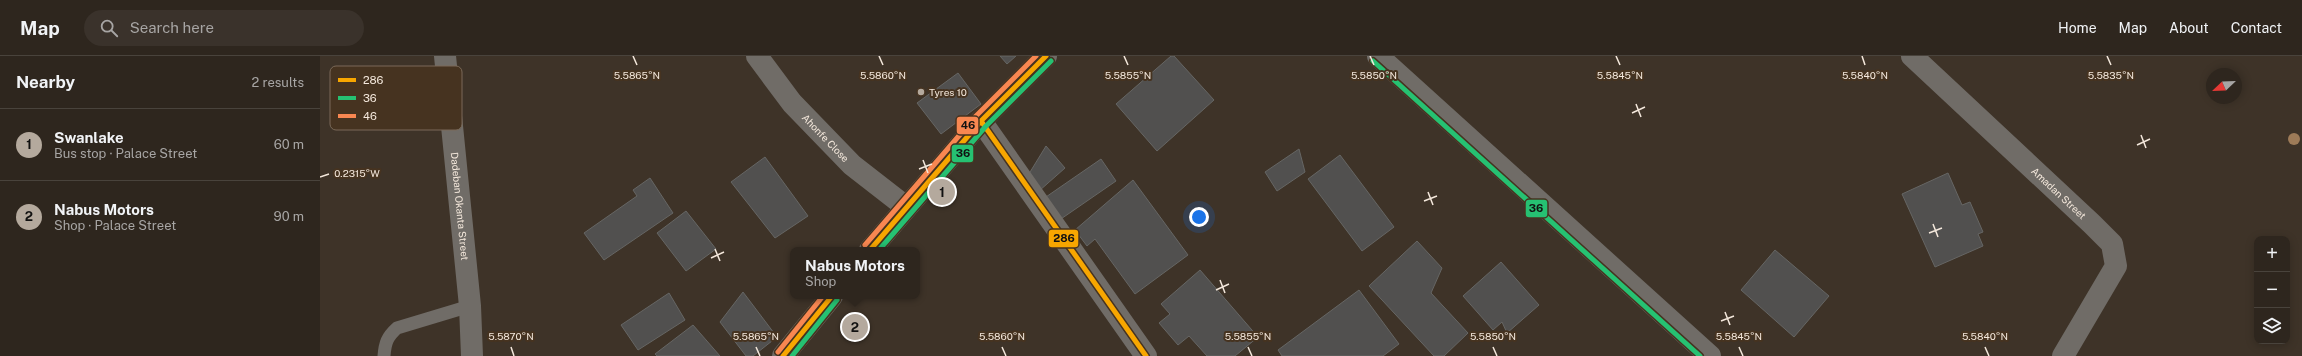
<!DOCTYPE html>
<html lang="en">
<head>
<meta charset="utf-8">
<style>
  body { margin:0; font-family:"Public Sans",sans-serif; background:#3a322b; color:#f1f3f6 }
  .controls { position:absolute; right:12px; bottom:12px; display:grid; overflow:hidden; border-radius:8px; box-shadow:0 2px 10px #0003 }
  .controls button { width:36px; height:36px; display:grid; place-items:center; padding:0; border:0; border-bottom:1px solid #49433c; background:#2e261e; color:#f1f3f6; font:20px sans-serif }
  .compass { position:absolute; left:1886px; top:12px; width:36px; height:36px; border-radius:50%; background:#2e261e; box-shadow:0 2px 10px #0003; rotate:247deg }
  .you { position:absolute; left:879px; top:161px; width:14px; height:14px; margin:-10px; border:3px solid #fff; border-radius:50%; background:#1a73e8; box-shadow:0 0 0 6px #1a73e833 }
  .badge { display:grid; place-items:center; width:26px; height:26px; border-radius:50%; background:#b4a99d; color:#111; font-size:13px; font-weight:700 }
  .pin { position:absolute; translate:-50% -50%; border:2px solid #fff; box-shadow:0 1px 4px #0006 }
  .popup { position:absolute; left:470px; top:191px; width:130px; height:52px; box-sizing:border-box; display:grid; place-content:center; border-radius:8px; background:#2e261e; filter:drop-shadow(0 1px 3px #0005); font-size:13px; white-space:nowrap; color:#a7a5a4 }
  .popup b { font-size:15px; color:#f1f3f6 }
  .popup::after { content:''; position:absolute; left:50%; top:100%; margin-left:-8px; border:8px solid transparent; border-top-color:#2e261e }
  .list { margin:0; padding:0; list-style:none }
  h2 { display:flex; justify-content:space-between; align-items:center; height:52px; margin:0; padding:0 16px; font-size:17px }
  h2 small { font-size:13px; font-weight:400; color:#a7a5a4 }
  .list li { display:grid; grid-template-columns:26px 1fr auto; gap:12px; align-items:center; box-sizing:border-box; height:72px; padding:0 16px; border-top:1px solid #49433c }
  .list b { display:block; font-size:15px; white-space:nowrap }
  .list p { margin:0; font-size:13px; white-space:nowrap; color:#a7a5a4 }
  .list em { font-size:13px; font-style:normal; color:#a7a5a4 }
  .icon { flex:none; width:22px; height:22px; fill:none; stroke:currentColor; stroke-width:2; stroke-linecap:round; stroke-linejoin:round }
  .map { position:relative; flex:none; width:1982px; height:300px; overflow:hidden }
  header { display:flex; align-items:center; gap:24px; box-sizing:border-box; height:56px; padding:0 20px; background:#2e261e; border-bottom:1px solid #49433c }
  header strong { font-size:19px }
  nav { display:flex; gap:22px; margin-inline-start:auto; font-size:14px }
  .search { width:280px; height:36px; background:#3a322b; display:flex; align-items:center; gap:10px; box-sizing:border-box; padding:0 14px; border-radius:22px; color:#a7a5a4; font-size:15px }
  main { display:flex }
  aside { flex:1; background:#2e261e }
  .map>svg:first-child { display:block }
</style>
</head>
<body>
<header>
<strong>Map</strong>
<div class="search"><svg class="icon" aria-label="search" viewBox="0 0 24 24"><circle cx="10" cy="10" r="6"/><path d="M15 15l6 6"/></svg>Search here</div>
<nav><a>Home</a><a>Map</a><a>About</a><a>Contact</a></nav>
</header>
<main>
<aside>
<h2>Nearby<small>2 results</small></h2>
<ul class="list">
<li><span class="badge">1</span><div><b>Swanlake</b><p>Bus stop · Palace Street</p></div><em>60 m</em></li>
<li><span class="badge">2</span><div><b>Nabus Motors</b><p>Shop · Palace Street</p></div><em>90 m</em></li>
</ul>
</aside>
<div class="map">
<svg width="1982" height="300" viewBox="0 0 1982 300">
  <rect width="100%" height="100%" fill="#3e3328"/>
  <path fill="#51504f" stroke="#666664" d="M 680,0 L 696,0 L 687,8 Z
    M 851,0 L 854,0 L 894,44 L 837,95 L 796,48 Z
    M 638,17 L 661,48 L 621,78 L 597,47 Z
    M 726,90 L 745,112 L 719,135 L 707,121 Z
    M 979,93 L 985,116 L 957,135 L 945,116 Z
    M 1020,99 L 1074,171 L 1042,195 L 988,123 Z
    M 445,101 L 488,160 L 455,182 L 411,126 Z
    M 781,103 L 796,125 L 738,165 L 723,143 Z
    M 1628,117 L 1642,149 L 1650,146 L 1663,176 L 1658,178 L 1663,190 L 1615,211 L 1582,138 Z
    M 330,122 L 353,157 L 284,204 L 264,177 L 317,140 L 313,134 Z
    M 813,124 L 868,199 L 815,238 L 775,183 L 767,190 L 755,174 Z
    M 366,155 L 396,193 L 366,215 L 337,177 Z
    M 1097,185 L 1122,212 L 1111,237 L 1148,277 L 1124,300 L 1114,300 L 1049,230 Z
    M 1455,194 L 1509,240 L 1474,281 L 1421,234 Z
    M 1181,206 L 1219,249 L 1187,277 L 1182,266 L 1173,274 L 1143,240 Z
    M 880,214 L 938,281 L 915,300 L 887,300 L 869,280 L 858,289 L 839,267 L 850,258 L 841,248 Z
    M 1039,234 L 1079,288 L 1063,300 L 962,300 L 958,294 Z
    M 423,236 L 457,281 L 433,300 L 426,300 L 400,266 Z
    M 349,237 L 365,264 L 318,294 L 301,269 Z
    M 373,269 L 400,300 L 337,300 L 335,298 Z"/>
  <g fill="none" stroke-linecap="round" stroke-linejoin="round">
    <path stroke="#706c67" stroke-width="13" d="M 64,300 C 65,287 67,281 77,272 L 150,250"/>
    <g stroke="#706c67" stroke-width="22">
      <path id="s1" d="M 125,0 L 150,250 L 152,300"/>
      <path id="s2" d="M 437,0 L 472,47 L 532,109 L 586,151"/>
      <path d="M 1058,0 L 1390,300"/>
      <path id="s3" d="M 1592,0 L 1772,168 L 1792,188 L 1796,210 L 1743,300"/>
      <path d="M 661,65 L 826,300"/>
    </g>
    <path stroke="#706c67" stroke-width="22" d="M 550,194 L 661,65 L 726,0
      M 463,300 L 512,240"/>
    <defs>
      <path id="bus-1" d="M 661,65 L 826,300
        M 550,194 L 661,65 L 726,0
        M 463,300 L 512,240"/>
      <path id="bus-2" d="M 1053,5 L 1380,300
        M 559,194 L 666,70 L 731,5
        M 472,300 L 517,244"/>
      <path id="bus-3" d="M 545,189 L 656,60 L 716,0
        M 458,296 L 503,240"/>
    </defs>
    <use href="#bus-1" stroke="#463320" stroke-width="8"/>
    <use href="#bus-2" stroke="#463320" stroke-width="8"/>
    <use href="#bus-3" stroke="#463320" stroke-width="8"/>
    <use href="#bus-1" stroke="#f7a600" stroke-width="5"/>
    <use href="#bus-2" stroke="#26c172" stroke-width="5"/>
    <use href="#bus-3" stroke="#f88751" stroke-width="5"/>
  </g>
  <circle fill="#9d7b58" cx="1974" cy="83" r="6"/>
  <path fill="none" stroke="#f4e8dc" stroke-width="1.5" d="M 313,0 L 317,9M 559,0 L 563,9M 804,0 L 808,9M 1050,0 L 1054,9M 1296,0 L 1300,9M 1542,0 L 1545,9M 1787,0 L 1791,9M 1316,48 L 1321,61M 1312,57 L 1325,51M 1821,79 L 1826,92M 1817,89 L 1830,83M 603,104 L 608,117M 599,113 L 612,108M 0,121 L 9,118M 1108,136 L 1113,149M 1104,145 L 1117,140M 1613,168 L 1618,181M 1609,177 L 1622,172M 395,193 L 400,205M 391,202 L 404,196M 900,224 L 905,237M 896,234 L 909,228M 1405,256 L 1410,269M 1401,265 L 1414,260M 191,291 L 194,300M 436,291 L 440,300M 682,291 L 686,300M 928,291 L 932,300M 1173,291 L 1177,300M 1419,291 L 1423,300M 1665,291 L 1669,300"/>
  <circle fill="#b4a99d" stroke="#463320" stroke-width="1.5" cx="601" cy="36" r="4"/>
  <g text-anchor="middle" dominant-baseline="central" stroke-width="4" stroke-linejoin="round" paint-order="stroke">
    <g font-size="10" fill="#f4e8dc" stroke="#463320" text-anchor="start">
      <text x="609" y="36">Tyres 10</text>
    </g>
    <g font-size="10" fill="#f4e8dc" stroke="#463320">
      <text stroke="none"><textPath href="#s2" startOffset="107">Ahonfe Close</textPath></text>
      <text stroke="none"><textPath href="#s3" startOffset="201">Amadan Street</textPath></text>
      <text stroke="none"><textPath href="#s1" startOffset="151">Dadeban Okanta Street</textPath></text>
    </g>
  </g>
  <rect x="10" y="10" width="132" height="64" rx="6" fill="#463320" stroke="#7a6958" stroke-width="1"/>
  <rect x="18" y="22" width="18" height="4" fill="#f7a600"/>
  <rect x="18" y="40" width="18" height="4" fill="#26c172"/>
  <rect x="18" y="58" width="18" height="4" fill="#f88751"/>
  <g font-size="11" fill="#f4e8dc">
    <text x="43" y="28">286</text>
    <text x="43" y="46">36</text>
    <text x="43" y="64">46</text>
  </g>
  <g font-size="10" text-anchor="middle" fill="#f4e8dc" stroke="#463320" stroke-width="4" stroke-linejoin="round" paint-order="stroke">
    <text x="317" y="23">5.5865°N</text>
    <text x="563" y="23">5.5860°N</text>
    <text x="808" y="23">5.5855°N</text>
    <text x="1054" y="23">5.5850°N</text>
    <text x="1300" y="23">5.5845°N</text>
    <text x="1545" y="23">5.5840°N</text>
    <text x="1791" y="23">5.5835°N</text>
    <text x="37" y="121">0.2315°W</text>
    <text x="191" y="284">5.5870°N</text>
    <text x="436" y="284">5.5865°N</text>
    <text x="682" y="284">5.5860°N</text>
    <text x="928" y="284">5.5855°N</text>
    <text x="1173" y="284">5.5850°N</text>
    <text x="1419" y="284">5.5845°N</text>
    <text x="1665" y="284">5.5840°N</text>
  </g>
  <g stroke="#463320" stroke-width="1.5">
    <rect x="636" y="60" width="23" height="19" rx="4" fill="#f88751"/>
    <rect x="631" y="88" width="23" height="19" rx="4" fill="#26c172"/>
    <rect x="1205" y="143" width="23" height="19" rx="4" fill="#26c172"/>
    <rect x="728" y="173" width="31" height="19" rx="4" fill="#f7a600"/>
  </g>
  <g font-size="11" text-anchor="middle" font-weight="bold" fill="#111">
    <text x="648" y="73">46</text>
    <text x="643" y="101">36</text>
    <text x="1216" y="156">36</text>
    <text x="744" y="186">286</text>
  </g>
</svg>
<div class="controls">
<button>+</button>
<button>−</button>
<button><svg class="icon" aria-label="layers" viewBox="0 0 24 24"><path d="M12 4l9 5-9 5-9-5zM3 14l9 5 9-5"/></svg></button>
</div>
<svg class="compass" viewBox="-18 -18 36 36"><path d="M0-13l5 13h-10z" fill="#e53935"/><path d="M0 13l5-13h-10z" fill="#a7a5a4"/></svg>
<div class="you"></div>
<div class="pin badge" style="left:622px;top:136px">1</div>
<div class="pin badge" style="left:535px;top:271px">2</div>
<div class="popup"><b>Nabus Motors</b>Shop</div>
</div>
</main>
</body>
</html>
